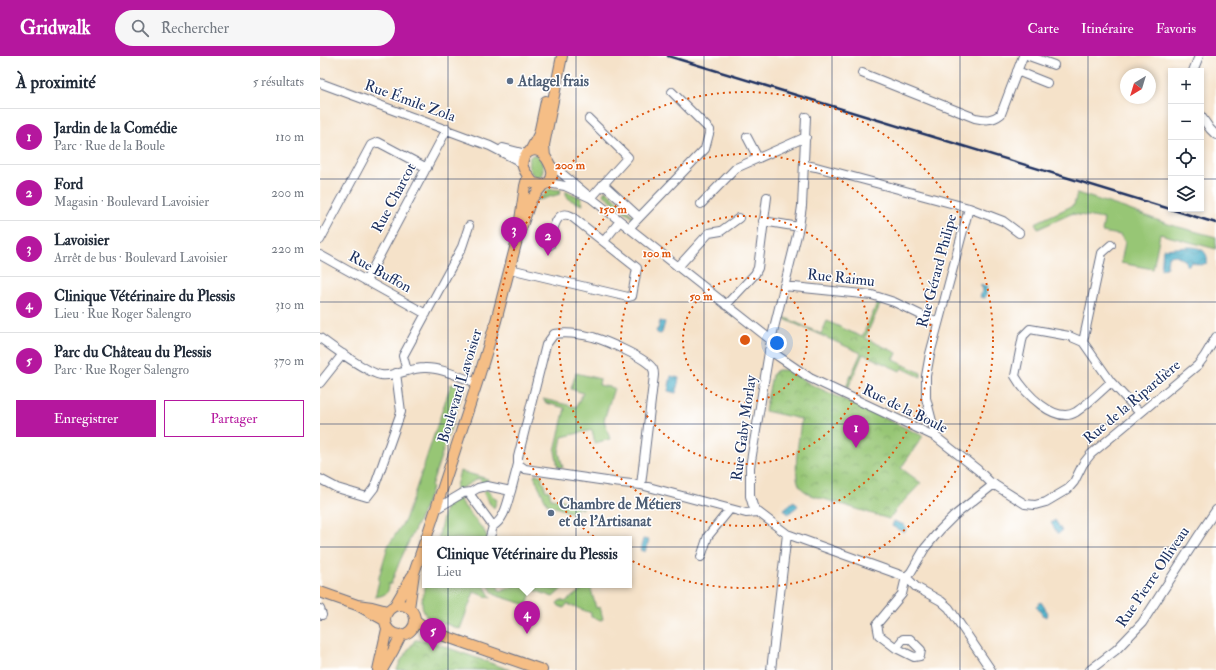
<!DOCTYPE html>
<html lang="fr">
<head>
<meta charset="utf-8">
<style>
  body { margin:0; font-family:"IM FELL Double Pica",serif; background:#f6f6f7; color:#1f2937 }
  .controls { position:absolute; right:12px; top:12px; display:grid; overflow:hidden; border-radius:0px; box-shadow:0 2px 6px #0003 }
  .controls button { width:36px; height:36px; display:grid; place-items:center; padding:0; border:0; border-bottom:1px solid #e0e1e3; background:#fff; color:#1f2937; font:20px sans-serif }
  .compass { position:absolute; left:800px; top:12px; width:36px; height:36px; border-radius:50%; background:#fff; box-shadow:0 2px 6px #0003; rotate:218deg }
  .you { position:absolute; left:457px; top:287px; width:14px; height:14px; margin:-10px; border:3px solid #fff; border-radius:50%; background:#1a73e8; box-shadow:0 0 0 6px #1a73e833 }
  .badge { display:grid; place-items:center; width:26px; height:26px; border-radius:50%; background:#b5179e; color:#fff; font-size:13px; font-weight:700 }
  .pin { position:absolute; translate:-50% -33px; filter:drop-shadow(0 1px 2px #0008) }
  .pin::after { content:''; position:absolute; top:21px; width:14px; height:12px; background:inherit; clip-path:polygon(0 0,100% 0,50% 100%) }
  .popup { position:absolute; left:102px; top:480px; width:210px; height:52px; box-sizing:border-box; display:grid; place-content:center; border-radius:0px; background:#fff; filter:drop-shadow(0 1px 3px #0005); font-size:13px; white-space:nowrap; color:#747a83 }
  .popup b { font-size:15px; color:#1f2937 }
  .popup::after { content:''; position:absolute; left:50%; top:100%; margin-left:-8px; border:8px solid transparent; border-top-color:#fff }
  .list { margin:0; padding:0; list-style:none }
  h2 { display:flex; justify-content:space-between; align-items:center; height:52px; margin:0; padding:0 16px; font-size:17px }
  h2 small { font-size:13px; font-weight:400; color:#747a83 }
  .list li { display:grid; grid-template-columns:26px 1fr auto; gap:12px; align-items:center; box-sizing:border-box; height:56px; padding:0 16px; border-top:1px solid #e0e1e3 }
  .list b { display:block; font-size:15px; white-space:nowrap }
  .list p { margin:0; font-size:13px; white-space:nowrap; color:#747a83 }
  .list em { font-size:13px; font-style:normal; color:#747a83 }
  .actions { display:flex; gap:8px; padding:12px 16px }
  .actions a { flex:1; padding:9px 0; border:1px solid #b5179e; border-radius:0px; text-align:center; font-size:14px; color:#b5179e }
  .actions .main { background:#b5179e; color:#fff }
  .icon { flex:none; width:22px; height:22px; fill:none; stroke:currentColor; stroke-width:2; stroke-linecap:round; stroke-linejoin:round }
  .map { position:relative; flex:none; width:896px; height:614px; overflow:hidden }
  header { display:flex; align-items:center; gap:24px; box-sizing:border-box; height:56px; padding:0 20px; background:#b5179e; color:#fff }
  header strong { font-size:19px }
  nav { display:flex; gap:22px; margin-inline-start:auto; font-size:14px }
  .search { width:280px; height:36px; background:#f6f6f7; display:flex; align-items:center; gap:10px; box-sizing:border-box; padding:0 14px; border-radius:22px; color:#747a83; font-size:15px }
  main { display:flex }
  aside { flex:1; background:#fff }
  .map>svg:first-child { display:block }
</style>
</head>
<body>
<header>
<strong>Gridwalk</strong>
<div class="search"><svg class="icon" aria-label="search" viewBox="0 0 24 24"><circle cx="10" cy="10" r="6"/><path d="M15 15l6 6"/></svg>Rechercher</div>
<nav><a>Carte</a><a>Itinéraire</a><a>Favoris</a></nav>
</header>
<main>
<aside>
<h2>À proximité<small>5 résultats</small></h2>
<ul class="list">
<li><span class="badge">1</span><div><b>Jardin de la Comédie</b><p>Parc · Rue de la Boule</p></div><em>110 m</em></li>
<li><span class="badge">2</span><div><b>Ford</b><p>Magasin · Boulevard Lavoisier</p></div><em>200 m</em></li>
<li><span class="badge">3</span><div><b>Lavoisier</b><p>Arrêt de bus · Boulevard Lavoisier</p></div><em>220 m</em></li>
<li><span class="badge">4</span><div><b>Clinique Vétérinaire du Plessis</b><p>Lieu · Rue Roger Salengro</p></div><em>310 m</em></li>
<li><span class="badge">5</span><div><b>Parc du Château du Plessis</b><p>Parc · Rue Roger Salengro</p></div><em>370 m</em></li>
</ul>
<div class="actions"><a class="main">Enregistrer</a><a>Partager</a></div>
</aside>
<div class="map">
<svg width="896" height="614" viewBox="0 0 896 614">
  <defs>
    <pattern id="park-crowns" width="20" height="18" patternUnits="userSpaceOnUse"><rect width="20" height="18" fill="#97c675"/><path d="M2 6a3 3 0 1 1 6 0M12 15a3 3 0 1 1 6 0" fill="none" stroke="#7aa163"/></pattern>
    <pattern id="water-waves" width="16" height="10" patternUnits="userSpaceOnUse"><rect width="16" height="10" fill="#46adc6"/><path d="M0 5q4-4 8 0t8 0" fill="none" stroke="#3a8da4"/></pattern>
  </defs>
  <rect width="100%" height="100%" fill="#fff"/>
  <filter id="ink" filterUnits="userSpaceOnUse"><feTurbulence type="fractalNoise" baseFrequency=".025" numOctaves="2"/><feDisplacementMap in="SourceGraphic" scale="8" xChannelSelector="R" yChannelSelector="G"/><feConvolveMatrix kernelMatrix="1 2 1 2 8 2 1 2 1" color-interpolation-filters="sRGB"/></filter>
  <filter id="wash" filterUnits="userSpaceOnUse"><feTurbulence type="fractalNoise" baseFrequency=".012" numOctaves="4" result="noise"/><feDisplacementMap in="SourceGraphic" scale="16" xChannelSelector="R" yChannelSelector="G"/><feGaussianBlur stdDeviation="0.9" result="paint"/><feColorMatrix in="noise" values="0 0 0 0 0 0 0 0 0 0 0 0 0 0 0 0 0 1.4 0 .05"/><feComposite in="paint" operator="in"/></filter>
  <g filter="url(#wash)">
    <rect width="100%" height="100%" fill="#f5e2c9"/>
    <path fill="#97c675" stroke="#597a6a" d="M 212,99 L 217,99 C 224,105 226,118 217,123 C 210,117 206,110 210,101 Z
      M 231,133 L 241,134 L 240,138 L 219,144 L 218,143 L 226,138 L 224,136 Z
      M 286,134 L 314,161 L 313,162 L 283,138 Z
      M 246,135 L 261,142 L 263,149 C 256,146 245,145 246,135 Z
      M 757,137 L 801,151 L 851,169 L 896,181 L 896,193 L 840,178 L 833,213 L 801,207 L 805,186 L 800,179 L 782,176 L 784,163 L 753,158 L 753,157 L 718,173 L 715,167 L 754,149 Z
      M 256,317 L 280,323 L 279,329 L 294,332 L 284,364 L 290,383 L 275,387 L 272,374 L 242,381 L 239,396 L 243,412 L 238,411 L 235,395 L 245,352 L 226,347 L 223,343 L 256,351 L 263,337 L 251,333 Z
      M 131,328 L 144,333 L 144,336 L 142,338 L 111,430 L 112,432 C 101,465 82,495 71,528 L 68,528 C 71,537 63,540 55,541 L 59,525 L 59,521 L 68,490 L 85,464 L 96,433 Z
      M 140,415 L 168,423 L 167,425 L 162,427 L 159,422 L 140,433 L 141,435 L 136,438 L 136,430 Z
      M 216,418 L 222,420 L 222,426 L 225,428 L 225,434 L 229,435 L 231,442 L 258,447 L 261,448 L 262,453 L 257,451 L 255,458 L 227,448 L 214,420 Z
      M 166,433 L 177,444 L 174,452 L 170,448 L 163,436 Z
      M 143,441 L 140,445 L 165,476 L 168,483 L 118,483 L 126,448 Z
      M 106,529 L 164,529 L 171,542 L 154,536 L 140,573 L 107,561 C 99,551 102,540 106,529 Z
      M 168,529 L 177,529 L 180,536 L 195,529 L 224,529 L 223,530 L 236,534 L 238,529 L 246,529 L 233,541 L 212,533 L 207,549 L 178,540 L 174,538 Z
      M 268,529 L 270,529 L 276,552 L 280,551 L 283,563 L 281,564 L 271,561 L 271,557 L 247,548 L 244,552 L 239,550 L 237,547 L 241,544 L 245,546 Z"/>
    <path fill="url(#park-crowns)" stroke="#597a6a" d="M 558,246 L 561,247 L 545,282 L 577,297 L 574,304 L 601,317 L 601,321 L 582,312 L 580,315 L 543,298 L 528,332 L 526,331 L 541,297 L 462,262 L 462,260 L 501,278 L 507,265 L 542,281 Z
      M 457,314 L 468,314 L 490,328 L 603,380 L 581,412 L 601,427 L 579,450 L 569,463 L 491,439 C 488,437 484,435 481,432 C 471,420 480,379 481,363 L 445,355 L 452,319 Z
      M 95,584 L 109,585 L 190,614 L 77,614 L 80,606 Z"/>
    <path fill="url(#water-waves)" stroke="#306e92" d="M 869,191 C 880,191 889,195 887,207 L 880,209 L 872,206 L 869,209 L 866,209 L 866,205 L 856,199 L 848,200 L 847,211 L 841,214 L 843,193 Z
      M 661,229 L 668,230 L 665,242 L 660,241 L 663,232 L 661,231 Z
      M 340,265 L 345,266 L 342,277 L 340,278 L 337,277 L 336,274 L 338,273 Z
      M 351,320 L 359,322 L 356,337 L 348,335 Z
      M 474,445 L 478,450 L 468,458 L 464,453 Z
      M 735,464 L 742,475 L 738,478 L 731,467 Z
      M 574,465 L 584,469 L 586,475 L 583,476 L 572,470 Z
      M 323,483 L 329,484 L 325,496 L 320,494 Z
      M 721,546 L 728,557 L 727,557 L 728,559 L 725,561 L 724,559 L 723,560 L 716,550 Z"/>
  </g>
  <g filter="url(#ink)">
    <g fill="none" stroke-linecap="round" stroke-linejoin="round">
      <defs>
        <path id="minor" d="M 709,0 L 734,9
          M 697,15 L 727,27
          M 873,15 L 879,0
          M 542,17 L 655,62 C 665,64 672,65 681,58 L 703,0
          M 0,27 L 170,90 L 197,104 L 203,110
          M 881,60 L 890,73 L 896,79
          M 486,61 L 482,150 L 479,171 L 451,284 L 430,411 L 430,440 L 433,450 L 438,456 L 467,478 L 586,521 L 596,531 L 621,545 L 629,552 L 671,614
          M 269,63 L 308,101 L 271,142 L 451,284
          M 427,81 L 438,102
          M 183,92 L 206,98
          M 485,109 L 496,111 L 649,152 L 610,298 L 606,320 L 606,342 L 616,381
          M 228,127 L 245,130 L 271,142 L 239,115 L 230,109
          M 283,128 L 319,161
          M 381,148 L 416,112 L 486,81
          M 649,152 L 683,165 L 699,177
          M 443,165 L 479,171
          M 309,172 L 385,93 L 390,74 L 352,36
          M 0,184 L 51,89 L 58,86 L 107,112
          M 284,185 L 300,165
          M 791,189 L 782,197 L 763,286 L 791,326 L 820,357
          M 0,199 L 106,258
          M 358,211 L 389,177 L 401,175 L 419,162
          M 190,213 L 308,241 L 312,240 L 317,212 L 251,160 C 235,152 232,178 230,189
          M 46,225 L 127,73
          M 464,230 L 552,239 L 574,246 L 601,259 L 618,266
          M 406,249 L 435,218 L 438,212 L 447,141
          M 0,282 C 12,291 48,317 61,319 C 75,321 90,312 104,312 C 120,311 142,322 157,327
          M 763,286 L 749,280 L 710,273 L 703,280 L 695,320 C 704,336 735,369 756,356 C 768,348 780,336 791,326
          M 449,294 L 490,322 L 616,381 L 658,414 L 670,426 L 705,448 L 715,449 L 726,446 L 748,433 L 754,426 L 763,408 L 771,398 L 878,309 L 884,301 L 896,281
          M 87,315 L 83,300 L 142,191 L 149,170
          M 0,327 L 23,298
          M 0,423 L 17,432 L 47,441 L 54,432 L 81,356 L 76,317
          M 321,429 L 334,319 C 334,317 334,315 333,313 C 327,302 286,285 273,281 C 261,278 246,276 234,278 L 226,289 L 198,401 L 198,408 L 205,413 L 293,426 L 321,429 L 426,457 L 438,456
          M 151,436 L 151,440 L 173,470 L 170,481 L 171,483
          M 116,453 L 143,437 L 151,436 L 158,432 L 167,430 L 191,435 L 198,408
          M 173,470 C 185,463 187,447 191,435
          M 381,501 L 388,480 L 410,453
          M 586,521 L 591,516 L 605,492 L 620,474 L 634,460 L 674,428
          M 0,553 L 2,559
          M 576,592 L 583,583 L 590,583 L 601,594 L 600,600 L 594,601 L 576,592 L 559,579 L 557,568 L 582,538 L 586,521
          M 451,614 L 467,478
          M 770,614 L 796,594 L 822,567 L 879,479 L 896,454"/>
        <path id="major" d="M 210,95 L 219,78 L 226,45
          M 225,101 L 224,89 L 242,0
          M 200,164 L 205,130 L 208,119
          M 106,483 L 157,327 L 176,265 L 197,184 L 211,144 L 223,129 L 228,127 C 234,120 233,115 229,107 C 227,103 225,99 222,97 C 212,89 200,100 203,111 C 205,117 210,122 213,127 L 223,129
          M 0,536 L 37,549 L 52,551 L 67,555
          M65 564a15 15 0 1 1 30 0a15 15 0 1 1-30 0Z
          M 75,549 L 92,520
          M 39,550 L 64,564
          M 89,552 L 94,517 L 105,485
          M 95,564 L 110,575 L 222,614
          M 58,614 L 67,573
          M 62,614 L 73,595 L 81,579"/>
      </defs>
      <use href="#minor" stroke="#676e83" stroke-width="10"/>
      <use href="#major" stroke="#676e83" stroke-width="12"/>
      <use href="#minor" stroke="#fff" stroke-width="8"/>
      <use href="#major" stroke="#f5be86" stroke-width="10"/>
      <path stroke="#1b2f5e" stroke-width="2.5" d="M 348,0 L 896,167"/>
    </g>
  </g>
  <path fill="none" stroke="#1b2f5e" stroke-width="1" stroke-opacity="0.55" d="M 128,0 L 128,614M 256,0 L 256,614M 384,0 L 384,614M 512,0 L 512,614M 640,0 L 640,614M 768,0 L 768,614M 0,123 L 851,123M 881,123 L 896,123M 0,246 L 896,246M 0,368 L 896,368M 0,491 L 896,491"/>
  <g fill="none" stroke="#de5710" stroke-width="2" stroke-dasharray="2 4">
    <circle cx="425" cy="284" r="62"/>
    <circle cx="425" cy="284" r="124"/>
    <circle cx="425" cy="284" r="186"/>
    <circle cx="425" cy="284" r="248"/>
  </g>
  <g fill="#5c6f8a" stroke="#fff" stroke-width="1.5">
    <circle cx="190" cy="25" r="4"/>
    <circle cx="231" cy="457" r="4"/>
  </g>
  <g text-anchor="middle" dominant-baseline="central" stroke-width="3" stroke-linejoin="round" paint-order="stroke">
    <g font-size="15" font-weight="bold" fill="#4e5e75" stroke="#fff" text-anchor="start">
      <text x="198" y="25">Atlagel frais</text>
      <text x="239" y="448">Chambre de Métiers<tspan x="239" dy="17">et de l'Artisanat</tspan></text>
    </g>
    <g font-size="15" fill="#1b2f5e" stroke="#fff">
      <text transform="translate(90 45) rotate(20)">Rue Émile Zola</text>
      <text transform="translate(74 142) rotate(-62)">Rue Charcot</text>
      <text transform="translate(617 215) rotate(-75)">Rue Gérard Philipe</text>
      <text transform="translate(60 216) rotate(29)">Rue Buffon</text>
      <text transform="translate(521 222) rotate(6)">Rue Raimu</text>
      <text transform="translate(140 330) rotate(-73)">Boulevard Lavoisier</text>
      <text transform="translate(812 346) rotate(-40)">Rue de la Ripardière</text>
      <text transform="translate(585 353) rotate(26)">Rue de la Boule</text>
      <text transform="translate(424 372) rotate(-82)">Rue Gaby Morlay</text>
      <text transform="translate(833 521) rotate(-56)">Rue Pierre Olliveau</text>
    </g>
  </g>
  <circle cx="425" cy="284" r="6" fill="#de5710" stroke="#fff" stroke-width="2"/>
  <g font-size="12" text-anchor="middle" font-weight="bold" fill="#de5710" stroke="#fff" stroke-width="3" stroke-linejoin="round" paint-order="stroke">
    <text x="250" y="113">200 m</text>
    <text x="293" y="157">150 m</text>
    <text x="337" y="201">100 m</text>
    <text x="381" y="244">50 m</text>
  </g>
</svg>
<div class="controls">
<button>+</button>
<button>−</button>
<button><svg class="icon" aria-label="locate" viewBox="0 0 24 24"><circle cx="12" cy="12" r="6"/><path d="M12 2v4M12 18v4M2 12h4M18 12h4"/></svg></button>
<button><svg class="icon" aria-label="layers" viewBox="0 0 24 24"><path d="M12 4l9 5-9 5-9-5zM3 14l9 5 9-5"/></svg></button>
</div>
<svg class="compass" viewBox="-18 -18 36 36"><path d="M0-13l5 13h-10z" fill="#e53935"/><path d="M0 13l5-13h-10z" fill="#747a83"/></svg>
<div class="you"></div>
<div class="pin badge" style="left:536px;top:392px">1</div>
<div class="pin badge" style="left:228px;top:200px">2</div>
<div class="pin badge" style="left:194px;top:194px">3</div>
<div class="pin badge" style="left:207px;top:578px">4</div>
<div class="popup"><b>Clinique Vétérinaire du Plessis</b>Lieu</div>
<div class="pin badge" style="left:113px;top:595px">5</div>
</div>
</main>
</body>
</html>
